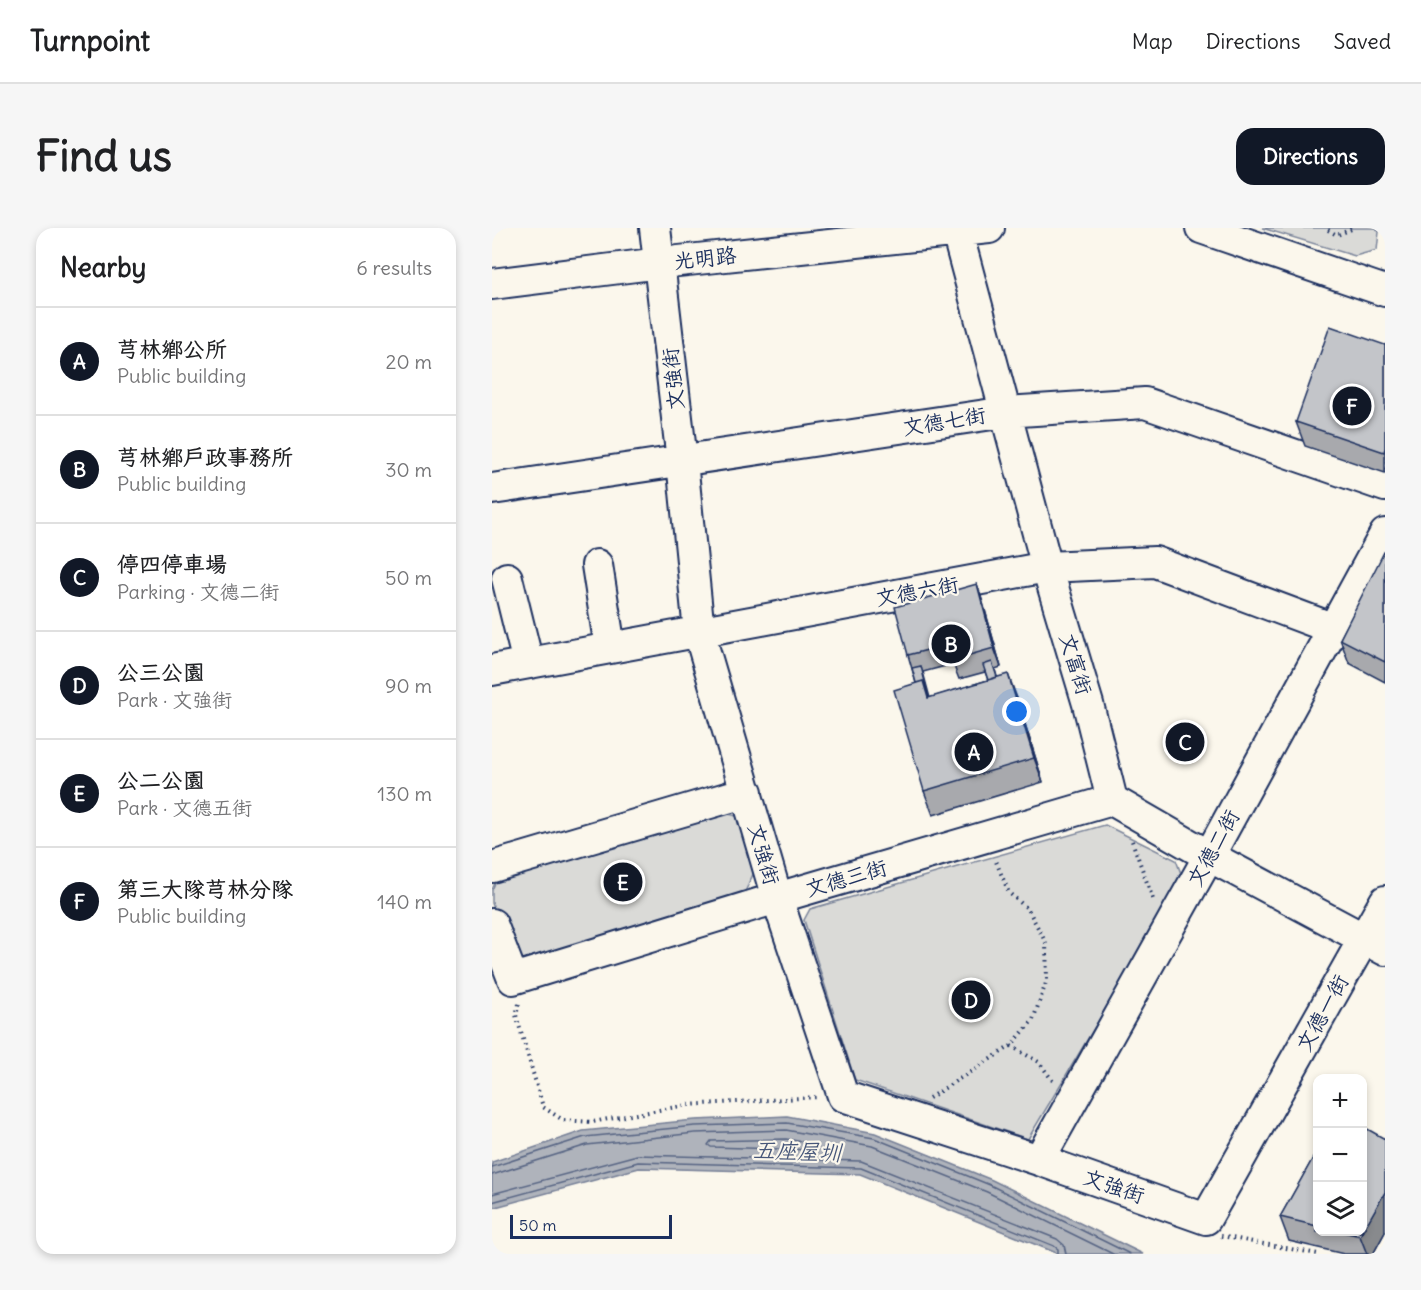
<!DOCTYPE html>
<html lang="en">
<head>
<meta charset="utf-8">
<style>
  body { margin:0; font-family:Delius,"LXGW WenKai TC",sans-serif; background:#f6f6f6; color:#202124 }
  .controls { position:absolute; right:18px; bottom:18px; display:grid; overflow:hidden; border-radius:12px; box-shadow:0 3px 9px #0003 }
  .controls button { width:54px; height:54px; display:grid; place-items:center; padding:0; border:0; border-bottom:2px solid #e0e0e0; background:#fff; color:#202124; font:30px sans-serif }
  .scale { position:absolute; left:18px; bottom:15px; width:162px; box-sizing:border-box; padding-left:6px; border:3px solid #1b2f5e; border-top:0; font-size:16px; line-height:21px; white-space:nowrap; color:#1b2f5e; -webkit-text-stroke:4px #fbf7ec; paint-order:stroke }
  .you { position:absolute; left:525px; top:484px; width:21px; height:21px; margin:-15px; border:4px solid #fff; border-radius:50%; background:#1a73e8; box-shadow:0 0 0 9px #1a73e833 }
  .badge { display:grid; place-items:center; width:39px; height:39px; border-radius:50%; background:#111827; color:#fff; font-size:20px; font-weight:700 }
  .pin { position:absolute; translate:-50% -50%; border:3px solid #fff; box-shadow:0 2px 6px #0006 }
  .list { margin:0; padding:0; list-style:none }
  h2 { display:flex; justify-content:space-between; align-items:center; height:78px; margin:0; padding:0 24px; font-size:26px }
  h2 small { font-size:20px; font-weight:400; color:#757577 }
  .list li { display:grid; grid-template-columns:39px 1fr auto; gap:18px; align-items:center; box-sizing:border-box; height:108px; padding:0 24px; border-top:2px solid #e0e0e0 }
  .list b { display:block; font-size:22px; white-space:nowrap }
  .list p { margin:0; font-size:20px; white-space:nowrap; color:#757577 }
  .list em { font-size:20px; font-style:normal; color:#757577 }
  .icon { flex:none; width:33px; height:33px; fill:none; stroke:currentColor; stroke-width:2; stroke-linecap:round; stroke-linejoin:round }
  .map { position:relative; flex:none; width:893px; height:1026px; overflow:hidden; border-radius:18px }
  header { display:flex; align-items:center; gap:36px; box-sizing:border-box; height:84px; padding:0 30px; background:#fff; border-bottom:2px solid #e0e0e0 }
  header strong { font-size:28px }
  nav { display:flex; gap:33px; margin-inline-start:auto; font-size:21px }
  .intro { display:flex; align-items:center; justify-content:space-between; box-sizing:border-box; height:144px; padding:0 36px }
  h1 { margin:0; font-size:42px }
  .button { padding:15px 27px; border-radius:18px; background:#111827; color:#fff; font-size:21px; font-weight:700 }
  main { display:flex; gap:36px; padding:0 36px }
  aside { flex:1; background:#fff; border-radius:18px; box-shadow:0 3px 9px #0003 }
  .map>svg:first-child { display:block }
</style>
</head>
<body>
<header>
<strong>Turnpoint</strong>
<nav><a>Map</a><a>Directions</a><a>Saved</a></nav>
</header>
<div class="intro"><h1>Find us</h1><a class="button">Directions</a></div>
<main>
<aside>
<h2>Nearby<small>6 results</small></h2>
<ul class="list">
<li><span class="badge">A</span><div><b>芎林鄉公所</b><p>Public building</p></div><em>20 m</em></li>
<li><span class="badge">B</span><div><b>芎林鄉戶政事務所</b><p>Public building</p></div><em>30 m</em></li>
<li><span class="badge">C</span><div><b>停四停車場</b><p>Parking · 文德二街</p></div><em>50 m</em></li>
<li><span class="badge">D</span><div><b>公三公園</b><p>Park · 文強街</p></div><em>90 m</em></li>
<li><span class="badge">E</span><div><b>公二公園</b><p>Park · 文德五街</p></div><em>130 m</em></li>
<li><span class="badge">F</span><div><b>第三大隊芎林分隊</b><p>Public building</p></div><em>140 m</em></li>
</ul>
</aside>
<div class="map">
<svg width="893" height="1026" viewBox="0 0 893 1026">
  <rect width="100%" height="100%" fill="#fbf7ec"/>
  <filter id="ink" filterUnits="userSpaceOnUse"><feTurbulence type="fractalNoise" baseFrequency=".0167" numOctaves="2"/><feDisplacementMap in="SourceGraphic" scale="12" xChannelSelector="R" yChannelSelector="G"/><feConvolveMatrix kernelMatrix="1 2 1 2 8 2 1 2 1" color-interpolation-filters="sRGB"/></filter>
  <g filter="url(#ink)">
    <path fill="#dadad7" stroke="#7a849a" stroke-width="1.5" d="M 770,0 L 884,0 L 887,4 L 885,22 L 863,28 Z
      M 226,583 L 248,589 L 263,642 L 252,666 L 38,735 L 19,725 L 0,675 L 0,662 L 7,646 Z
      M 613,597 L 684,632 L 691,651 L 536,911 L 363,852 L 312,692 L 318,681 Z"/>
    <path fill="#afb3bb" stroke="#747e96" stroke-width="1.5" d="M 295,888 L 383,905 L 500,952 L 651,1026 L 567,1026 L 368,946 L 147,940 L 0,980 L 0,934 L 91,903 L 203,892 Z"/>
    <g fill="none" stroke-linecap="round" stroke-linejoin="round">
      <path stroke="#566483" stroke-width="1.5" d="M 294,911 L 323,916 L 325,920 L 322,922 L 219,919 L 216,917 L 219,913 Z
        M 0,939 L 93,909 L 203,898 L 295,895 L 382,910 L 498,957 L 638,1026
        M 0,947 L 95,917 L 203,905 L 294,902 L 380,918 L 495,964 L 621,1026
        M 0,966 L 145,927 L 369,933 L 565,1011 L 572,1017 L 574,1026
        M 0,974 L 146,934 L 369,940 L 562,1018 L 566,1021 L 566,1026"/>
      <defs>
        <path id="minor" d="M 163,0 L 190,233 L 207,404 L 285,670 L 351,868 L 547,932 L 714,991 L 893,673
          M 464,0 L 555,339 L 596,476 L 620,572 L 717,628 L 893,722
          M 709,0 L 893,63
          M 0,56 L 168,35 L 497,0
          M 0,261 L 514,184 L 653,175 L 893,258
          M 105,337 L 118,420
          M 15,350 L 36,435
          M 0,442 L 555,339 L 663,334 L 842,401
          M 0,639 L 255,564
          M 0,696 L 21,751 L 285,670 L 620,572
          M 547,932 L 717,628 L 893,306"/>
      </defs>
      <use href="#minor" stroke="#1b2f5e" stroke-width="34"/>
      <path stroke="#1b2f5e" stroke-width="4" stroke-dasharray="1.5 4.5" stroke-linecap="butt" d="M 891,0 L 893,2
        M 836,2 L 845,7 L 862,0
        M 640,613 L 662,674
        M 27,776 L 24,787 L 51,879 L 71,892 L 100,894 L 195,877 L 326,869
        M 519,818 L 547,834 L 563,856
        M 437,870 L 519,818 L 541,792 L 555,752 L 554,715 L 536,681 L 517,665 L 503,631
        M 729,1008 L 826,1026"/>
      <use href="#minor" stroke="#fbf7ec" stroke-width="30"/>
    </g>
    <path fill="#a8a9ad" stroke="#1b2f5e" stroke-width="1.5" fill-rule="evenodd" d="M 893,117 L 893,245 L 813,218 L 804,194 Z
      M 893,325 L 893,454 L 857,435 L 848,411 Z
      M 485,356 L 491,375 L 509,439 L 503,441 L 505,449 L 525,470 L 551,554 L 441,587 L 432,563 L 424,455 L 416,427 ZM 461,436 L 467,451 L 493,444 L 496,452 L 438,470 L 431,444 Z
      M 825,923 L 825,1004 L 893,1004 L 881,1026 L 852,1026 L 797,1013 L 788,989 Z"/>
    <path fill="#888a8d" stroke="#1b2f5e" stroke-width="1.5" d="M 485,356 L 491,375 L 509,439 L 502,420 Z
      M 516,446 L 525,470 L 551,554 L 542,530 Z
      M 893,964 L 893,1004 L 881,1026 L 875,1026 L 868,1008 Z"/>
    <path fill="#c3c5c9" stroke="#1b2f5e" stroke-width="1.5" d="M 838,98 L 893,117 L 893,220 L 892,224 L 804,194 Z
      M 892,324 L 893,325 L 893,434 L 848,411 Z
      M 485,356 L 502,420 L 460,432 L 455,417 L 416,427 L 403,379 Z
      M 500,434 L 505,449 L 496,452 L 491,437 Z
      M 429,438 L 437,470 L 431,453 L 424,455 L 420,440 Z
      M 516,446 L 542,530 L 432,563 L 402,462 L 431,453 L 436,470 Z
      M 870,898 L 893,911 L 893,964 L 868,1008 L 851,1004 L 870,1004 Z
      M 825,923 L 825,998 L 788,989 Z"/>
  </g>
  <g text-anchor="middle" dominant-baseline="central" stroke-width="4.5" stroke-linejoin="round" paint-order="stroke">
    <g font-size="21" fill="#1b2f5e" stroke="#fbf7ec">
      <text transform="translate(213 30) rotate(-6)">光明路</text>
      <text transform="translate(181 151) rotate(-96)">文強街</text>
      <text transform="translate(452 193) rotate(-9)">文德七街</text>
      <text transform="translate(425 363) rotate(-10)">文德六街</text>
      <text transform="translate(584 436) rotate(73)">文富街</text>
      <text transform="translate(721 620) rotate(-61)">文德二街</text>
      <text transform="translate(272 626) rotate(74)">文強街</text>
      <text transform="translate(354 650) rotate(-16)">文德三街</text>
      <text transform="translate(830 785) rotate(-61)">文德一街</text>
      <text transform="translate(622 958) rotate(19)">文強街</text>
    </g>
    <g font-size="22" font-style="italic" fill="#47577a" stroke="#fbf7ec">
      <text transform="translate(305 923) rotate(2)">五座屋圳</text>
    </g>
  </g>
</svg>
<div class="controls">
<button>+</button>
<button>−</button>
<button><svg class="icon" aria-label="layers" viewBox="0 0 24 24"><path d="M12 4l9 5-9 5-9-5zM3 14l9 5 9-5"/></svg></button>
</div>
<div class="scale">50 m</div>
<div class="you"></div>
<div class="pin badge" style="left:482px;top:524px">A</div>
<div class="pin badge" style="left:459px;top:416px">B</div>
<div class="pin badge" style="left:693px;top:514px">C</div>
<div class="pin badge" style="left:479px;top:772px">D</div>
<div class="pin badge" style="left:131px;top:654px">E</div>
<div class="pin badge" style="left:860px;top:178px">F</div>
</div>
</main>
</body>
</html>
